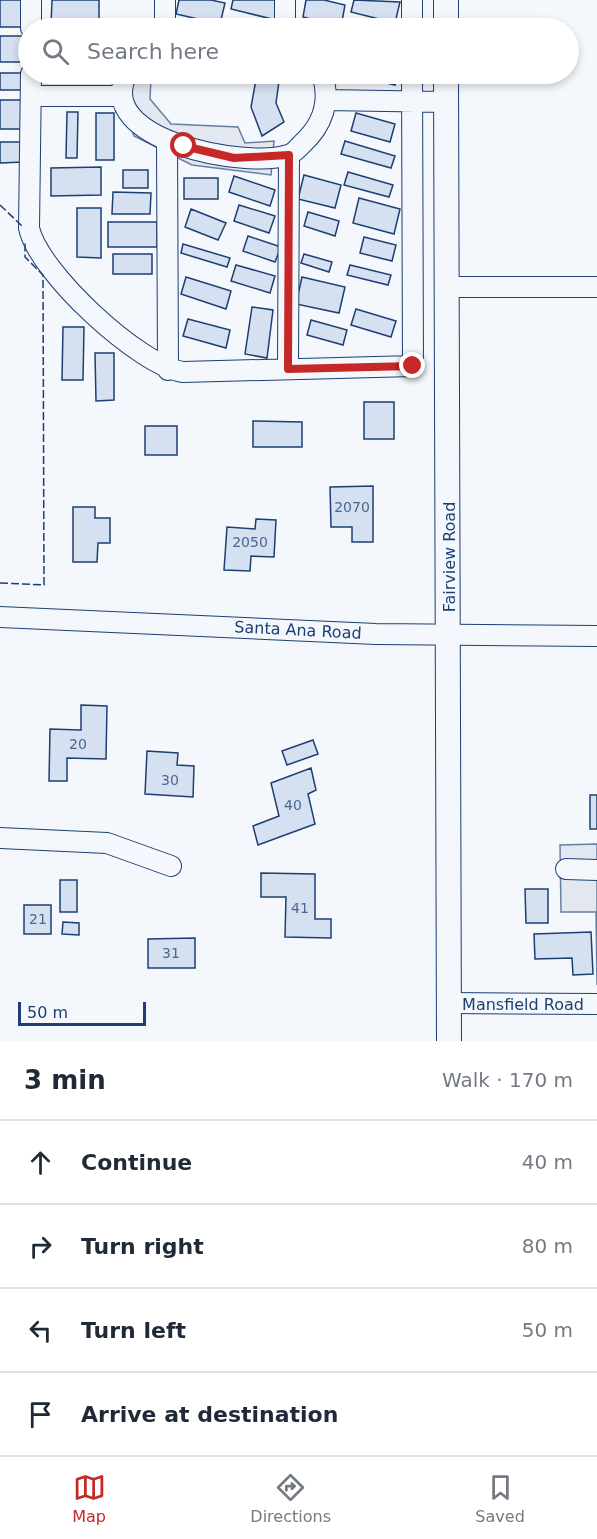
<!DOCTYPE html>
<html lang="en">
<head>
<meta charset="utf-8">
<style>
  body { margin:0; font-family:"DejaVu Sans",sans-serif; background:#f2f2f3; color:#1f2937 }
  .scale { position:absolute; left:18px; bottom:15px; width:128px; box-sizing:border-box; padding-left:6px; border:3px solid #1d3f73; border-top:0; font-size:16px; line-height:21px; white-space:nowrap; color:#1d3f73; -webkit-text-stroke:4px #f4f7fb; paint-order:stroke }
  .stop { position:absolute; width:18px; height:18px; margin:-14px; border:4px solid #c62828; border-radius:50%; background:#fff }
  .stop.end { background:#c62828; border-color:#fff; box-shadow:0 2px 6px #0008 }
  .list { margin:0; padding:0; list-style:none }
  h2 { display:flex; justify-content:space-between; align-items:center; height:78px; margin:0; padding:0 24px; font-size:26px }
  h2 small { font-size:20px; font-weight:400; color:#747a83 }
  .list li { display:grid; grid-template-columns:39px 1fr auto; gap:18px; align-items:center; box-sizing:border-box; height:84px; padding:0 24px; border-top:2px solid #e0e1e3 }
  .list b { display:block; font-size:22px; white-space:nowrap }
  .list em { font-size:20px; font-style:normal; color:#747a83 }
  .icon { flex:none; width:33px; height:33px; fill:none; stroke:currentColor; stroke-width:2; stroke-linecap:round; stroke-linejoin:round }
  .map { position:relative; flex:none; width:597px; height:1041px; overflow:hidden }
  .search { position:absolute; background:#fff; box-shadow:0 3px 9px #0003; left:18px; right:18px; top:18px; height:66px; display:flex; align-items:center; gap:15px; box-sizing:border-box; padding:0 21px; border-radius:33px; color:#747a83; font-size:22px }
  .sheet { height:414px; background:#fff }
  nav { display:flex; justify-content:space-around; align-items:center; box-sizing:border-box; height:84px; border-top:2px solid #e0e1e3; background:#fff; font-size:16px; color:#747a83 }
  nav a { display:grid; justify-items:center; gap:3px }
  nav .on { color:#c62828 }
  .map>svg:first-child { display:block }
</style>
</head>
<body>
<div class="map">
<svg width="597" height="1041" viewBox="0 0 597 1041">
  <rect width="100%" height="100%" fill="#f4f7fb"/>
  <path fill="#e3e8f0" stroke="#687fa3" stroke-width="1.5" d="M 119,74 L 156,74 L 151,78 L 150,99 L 171,124 L 238,127 L 245,143 L 274,141 L 271,175 L 192,165 L 134,136 L 114,82 Z
    M 597,844 L 597,985 L 596,912 L 561,912 L 560,845 Z"/>
  <path fill="#d5e0f0" stroke="#1d3f73" stroke-width="1.5" d="M 0,0 L 23,0 L 23,27 L 0,27 Z
    M 52,0 L 99,0 L 99,26 L 51,25 Z
    M 179,0 L 211,0 L 225,3 L 220,24 L 176,14 Z
    M 233,0 L 280,0 L 276,20 L 231,9 Z
    M 306,0 L 324,0 L 345,5 L 341,27 L 303,17 Z
    M 354,0 L 400,2 L 395,23 L 351,12 Z
    M 357,22 L 385,28 L 356,28 Z
    M 0,36 L 26,36 L 26,62 L 0,62 Z
    M 0,73 L 24,73 L 24,90 L 0,90 Z
    M 58,74 L 75,74 L 75,82 L 58,82 Z
    M 85,74 L 106,74 L 106,79 L 85,79 Z
    M 196,74 L 211,74 L 210,83 L 195,79 Z
    M 257,74 L 280,74 L 276,103 L 284,122 L 262,136 L 251,107 Z
    M 351,74 L 398,74 L 395,85 Z
    M 0,100 L 26,100 L 26,129 L 0,129 Z
    M 67,112 L 78,112 L 77,158 L 66,158 Z
    M 96,113 L 114,113 L 114,160 L 96,160 Z
    M 356,113 L 395,124 L 390,142 L 351,131 Z
    M 345,141 L 395,156 L 391,168 L 341,154 Z
    M 0,142 L 24,142 L 24,162 L 0,163 Z
    M 101,167 L 101,195 L 51,196 L 51,168 Z
    M 123,170 L 148,170 L 148,188 L 123,188 Z
    M 348,172 L 393,185 L 389,197 L 344,185 Z
    M 304,175 L 341,185 L 335,208 L 298,199 Z
    M 234,176 L 275,190 L 270,206 L 229,192 Z
    M 184,178 L 218,178 L 218,199 L 184,199 Z
    M 113,192 L 151,193 L 150,214 L 112,214 Z
    M 359,198 L 400,209 L 394,234 L 353,223 Z
    M 239,205 L 275,216 L 269,233 L 234,221 Z
    M 77,208 L 101,208 L 101,258 L 77,257 Z
    M 191,209 L 226,223 L 218,240 L 185,227 Z
    M 308,212 L 339,221 L 335,236 L 304,226 Z
    M 108,222 L 157,222 L 157,247 L 108,247 Z
    M 248,236 L 281,247 L 275,262 L 243,251 Z
    M 364,237 L 396,245 L 392,261 L 360,253 Z
    M 183,244 L 230,258 L 227,267 L 181,253 Z
    M 113,254 L 152,254 L 152,274 L 113,274 Z
    M 304,254 L 332,262 L 329,272 L 301,263 Z
    M 236,265 L 275,276 L 270,293 L 231,281 Z
    M 350,265 L 391,275 L 388,285 L 347,275 Z
    M 186,277 L 231,291 L 226,309 L 181,294 Z
    M 302,277 L 345,287 L 339,313 L 296,304 Z
    M 252,307 L 273,310 L 267,358 L 245,354 Z
    M 356,309 L 396,321 L 391,337 L 351,325 Z
    M 188,319 L 230,330 L 226,348 L 183,336 Z
    M 311,320 L 347,330 L 343,345 L 307,335 Z
    M 63,327 L 84,327 L 83,380 L 62,380 Z
    M 95,353 L 114,353 L 114,400 L 96,401 Z
    M 364,402 L 394,402 L 394,439 L 364,439 Z
    M 253,421 L 302,422 L 302,447 L 253,447 Z
    M 145,426 L 177,426 L 177,455 L 145,455 Z
    M 373,486 L 373,542 L 352,542 L 352,527 L 331,527 L 330,487 Z
    M 73,507 L 95,507 L 95,518 L 110,518 L 110,543 L 98,543 L 97,562 L 73,562 Z
    M 256,519 L 276,520 L 274,557 L 251,556 L 250,571 L 224,570 L 227,527 L 255,529 Z
    M 81,705 L 107,706 L 106,759 L 67,758 L 67,781 L 49,781 L 50,729 L 81,730 Z
    M 313,740 L 318,754 L 287,765 L 282,751 Z
    M 147,751 L 178,753 L 177,765 L 194,766 L 193,797 L 145,794 Z
    M 311,768 L 316,790 L 308,794 L 315,824 L 258,845 L 253,826 L 279,816 L 271,783 Z
    M 590,795 L 597,795 L 597,829 L 590,829 Z
    M 261,873 L 315,874 L 315,919 L 331,919 L 331,938 L 285,937 L 286,897 L 261,897 Z
    M 60,880 L 77,880 L 77,912 L 60,912 Z
    M 525,889 L 548,889 L 548,923 L 526,923 Z
    M 24,905 L 51,905 L 51,934 L 24,934 Z
    M 63,922 L 79,923 L 79,935 L 62,934 Z
    M 591,932 L 593,974 L 573,975 L 572,958 L 535,959 L 534,934 Z
    M 195,938 L 195,968 L 148,968 L 148,939 Z"/>
  <g fill="none" stroke-linecap="round" stroke-linejoin="round">
    <defs>
      <path id="minor" d="M 31,0 L 31,28
        M 165,0 L 165,28
        M 285,0 L 285,28
        M 412,28 L 412,0
        M 31,74 L 29,228 C 38,272 140,366 183,372 L 413,366 L 412,74
        M 127,74 C 92,140 246,169 288,155 C 293,154 298,148 302,144 C 323,125 331,101 322,74
        M 31,96 L 121,96
        M 326,100 L 447,102
        M 167,140 L 168,370
        M 447,287 L 597,287
        M 288,369 L 289,155
        M 0,617 L 376,634 L 597,636
        M 0,838 L 107,843 L 171,866
        M 566,869 L 597,870
        M 449,1003 L 597,1004"/>
      <path id="major" d="M 446,0 L 446,28
        M 446,74 L 449,1041"/>
    </defs>
    <use href="#minor" stroke="#1d3f73" stroke-width="22"/>
    <use href="#major" stroke="#1d3f73" stroke-width="26"/>
    <use href="#minor" stroke="#f4f7fb" stroke-width="20"/>
    <use href="#major" stroke="#f4f7fb" stroke-width="24"/>
    <path stroke="#1d3f73" stroke-width="1.5" stroke-dasharray="8 3" stroke-linecap="butt" d="M 0,205 L 22,226
      M 0,583 L 44,585 L 43,275 L 25,257 L 25,243"/>
  </g>
  <g fill="none" stroke-linecap="round" stroke-linejoin="round">
    <path stroke="#c62828" stroke-width="8" d="M 184,146 L 234,158 L 289,155 L 288,369 L 413,366"/>
  </g>
  <g text-anchor="middle" dominant-baseline="central" stroke-width="4.5" stroke-linejoin="round" paint-order="stroke">
    <g font-size="14" fill="#4b6792">
      <text x="352" y="507">2070</text>
      <text x="250" y="542">2050</text>
      <text x="78" y="744">20</text>
      <text x="170" y="780">30</text>
      <text x="293" y="805">40</text>
      <text x="300" y="908">41</text>
      <text x="38" y="919">21</text>
      <text x="171" y="953">31</text>
    </g>
    <g font-size="16" fill="#1d3f73" stroke="#f4f7fb">
      <text transform="translate(449 557) rotate(-90)">Fairview Road</text>
      <text transform="translate(298 630) rotate(3)">Santa Ana Road</text>
      <text x="523" y="1004">Mansfield Road</text>
    </g>
  </g>
</svg>
<div class="scale">50 m</div>
<div class="stop" style="left:184px;top:146px"></div>
<div class="stop end" style="left:413px;top:366px"></div>
<div class="search"><svg class="icon" aria-label="search" viewBox="0 0 24 24"><circle cx="10" cy="10" r="6"/><path d="M15 15l6 6"/></svg>Search here</div>
</div>
<section class="sheet">
<h2>3 min<small>Walk · 170 m</small></h2>
<ul class="list">
<li><svg class="icon" aria-label="ahead" viewBox="0 0 24 24"><path d="M12 20V5M6 11l6-6 6 6"/></svg><div><b>Continue</b></div><em>40 m</em></li>
<li><svg class="icon" aria-label="right" viewBox="0 0 24 24"><path d="M7 20v-9h11M14 6l5 5-5 5"/></svg><div><b>Turn right</b></div><em>80 m</em></li>
<li><svg class="icon" aria-label="left" viewBox="0 0 24 24"><path d="M17 20v-9H6M10 6l-5 5 5 5"/></svg><div><b>Turn left</b></div><em>50 m</em></li>
<li><svg class="icon" aria-label="arrive" viewBox="0 0 24 24"><path d="M6 21V4h12l-3 4 3 4H6"/></svg><div><b>Arrive at destination</b></div></li>
</ul>
</section>
<nav>
<a class="on"><svg class="icon" aria-label="map" viewBox="0 0 24 24"><path d="M3 6l6-2 6 2 6-2v14l-6 2-6-2-6 2zM9 4v14M15 6v14"/></svg>Map</a>
<a><svg class="icon" aria-label="directions" viewBox="0 0 24 24"><path d="M12 3l9 9-9 9-9-9zM9 14v-3h6M13 9l2 2-2 2"/></svg>Directions</a>
<a><svg class="icon" aria-label="saved" viewBox="0 0 24 24"><path d="M7 4h10v16l-5-4-5 4z"/></svg>Saved</a>
</nav>
</body>
</html>
